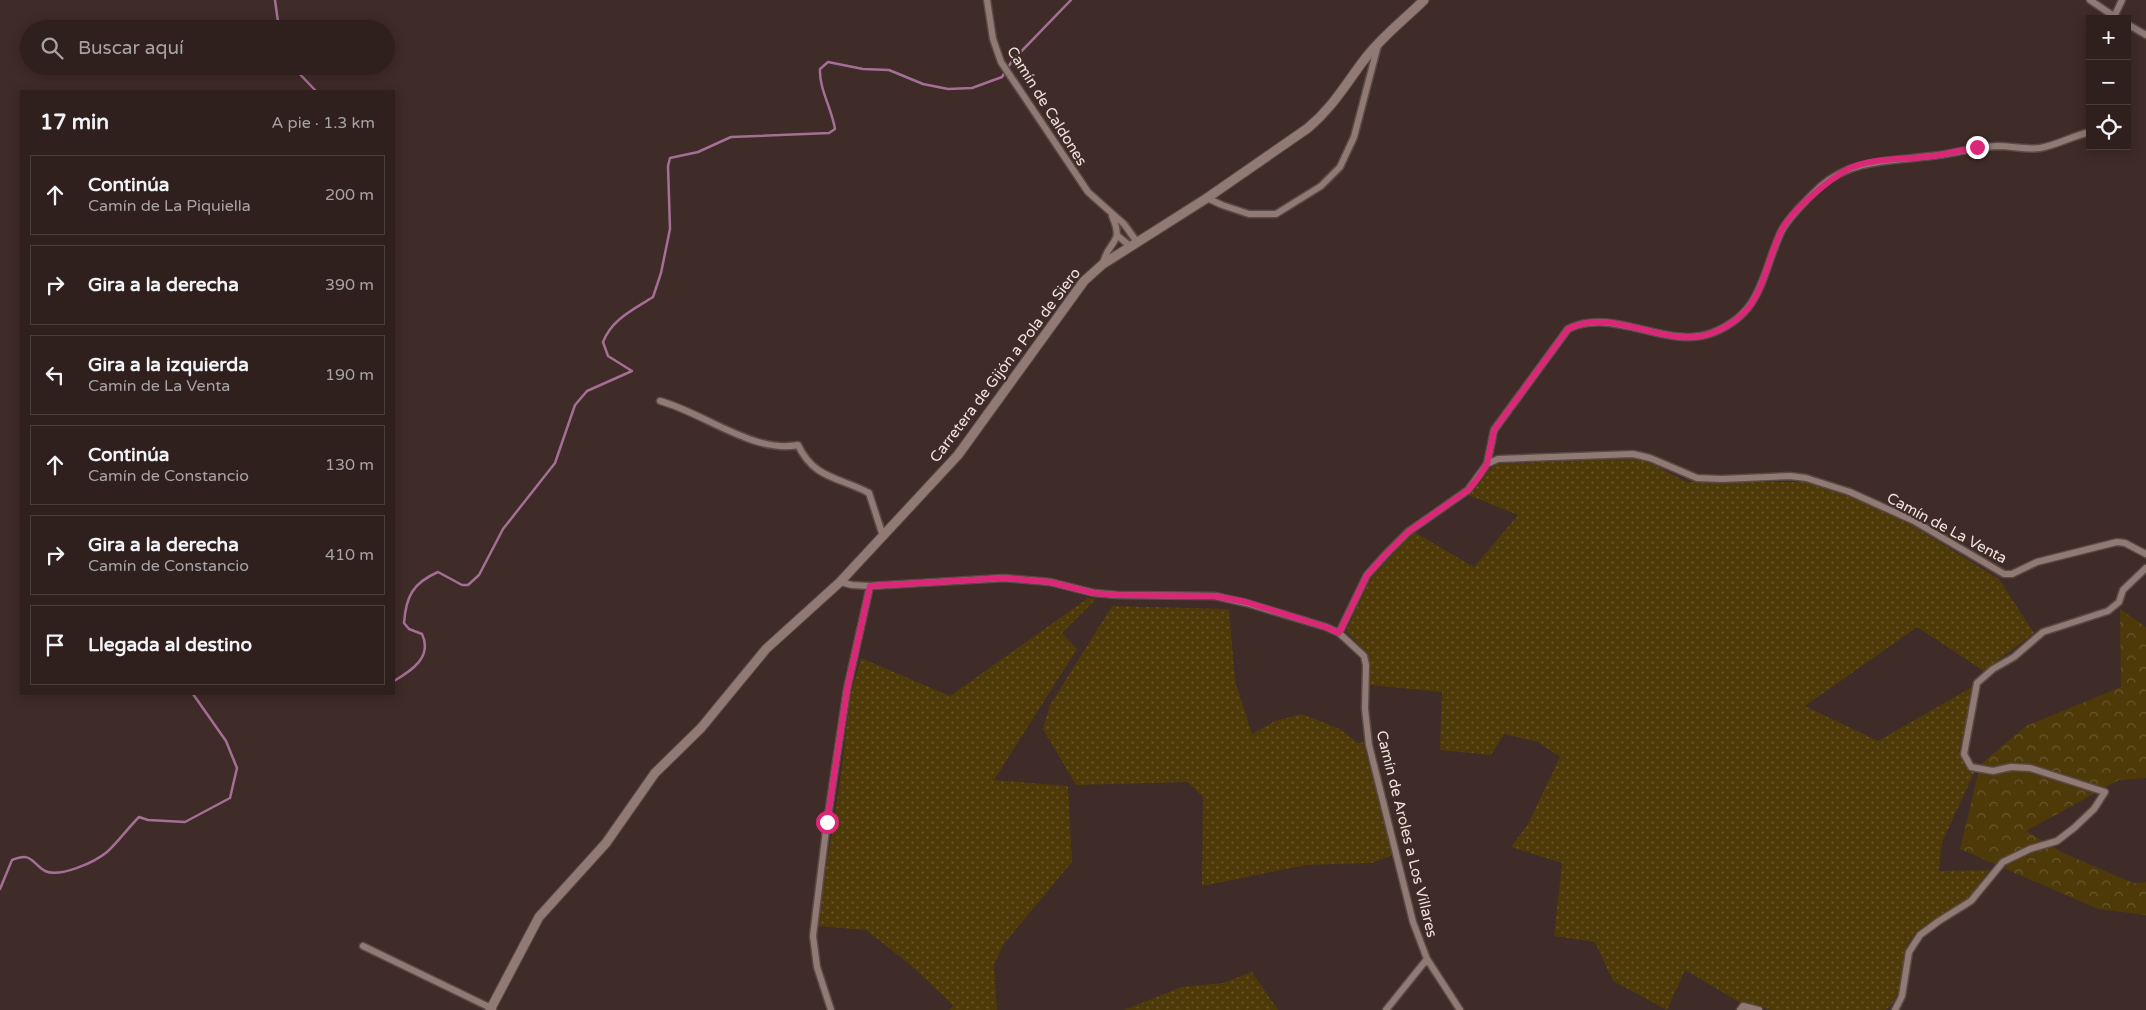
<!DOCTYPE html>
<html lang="es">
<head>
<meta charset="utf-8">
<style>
  body { margin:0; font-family:"Varela Round",sans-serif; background:#372826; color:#f1f3f6 }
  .controls { position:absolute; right:15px; top:15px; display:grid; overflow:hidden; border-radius:0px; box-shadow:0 2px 12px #0003 }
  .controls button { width:45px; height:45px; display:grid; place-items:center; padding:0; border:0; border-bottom:1px solid #4a3e3b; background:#2f201d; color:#f1f3f6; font:25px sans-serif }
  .stop { position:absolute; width:15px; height:15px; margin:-11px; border:4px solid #db2777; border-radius:50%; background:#fff }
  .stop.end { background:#db2777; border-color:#fff; box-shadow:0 1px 5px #0008 }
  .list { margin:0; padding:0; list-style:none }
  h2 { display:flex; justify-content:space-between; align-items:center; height:65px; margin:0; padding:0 20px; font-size:21px }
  h2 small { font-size:16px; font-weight:400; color:#a7a3a4 }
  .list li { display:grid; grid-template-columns:32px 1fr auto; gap:15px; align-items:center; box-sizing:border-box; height:80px; margin:0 10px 10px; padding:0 10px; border:1px solid #4a3e3b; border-radius:0px }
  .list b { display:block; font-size:19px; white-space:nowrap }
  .list p { margin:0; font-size:16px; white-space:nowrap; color:#a7a3a4 }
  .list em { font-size:16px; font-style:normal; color:#a7a3a4 }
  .icon { flex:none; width:28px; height:28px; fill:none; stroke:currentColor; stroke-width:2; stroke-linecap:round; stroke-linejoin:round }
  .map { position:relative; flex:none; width:2146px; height:1010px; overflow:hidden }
  .search { position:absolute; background:#2f201d; box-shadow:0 2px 12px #0003; left:20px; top:20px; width:375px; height:55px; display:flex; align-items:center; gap:12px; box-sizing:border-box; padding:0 18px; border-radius:28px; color:#a7a3a4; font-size:19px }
  .panel { position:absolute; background:#2f201d; box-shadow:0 2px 12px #0003; left:20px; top:90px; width:375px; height:605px; border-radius:0px }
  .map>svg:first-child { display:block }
</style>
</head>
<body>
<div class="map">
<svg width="2146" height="1010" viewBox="0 0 2146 1010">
  <defs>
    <pattern id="grass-dots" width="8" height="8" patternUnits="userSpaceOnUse" patternTransform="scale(1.25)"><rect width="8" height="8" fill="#4e3a09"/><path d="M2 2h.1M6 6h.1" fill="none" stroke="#68562d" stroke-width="1.8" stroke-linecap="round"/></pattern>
    <pattern id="forest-crowns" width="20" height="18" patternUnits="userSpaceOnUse" patternTransform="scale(1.25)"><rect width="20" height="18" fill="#4e3a09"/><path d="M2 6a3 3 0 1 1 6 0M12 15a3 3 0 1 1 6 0" fill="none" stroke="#68562d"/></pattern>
  </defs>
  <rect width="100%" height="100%" fill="#3f2b27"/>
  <path fill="url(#grass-dots)" d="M 1631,458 L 1646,461 L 1687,482 L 1805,482 L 1853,498 L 1910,524 L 1999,579 L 2034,633 L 1984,671 L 1917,627 L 1805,706 L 1878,741 L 1974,686 L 1959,752 L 1965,766 L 1975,771 L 1942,842 L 1939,871 L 1990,870 C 1982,879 1976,890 1968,898 C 1952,913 1925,920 1911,939 C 1895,963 1910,989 1886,1010 L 1772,1010 L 1739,1002 L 1685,970 L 1667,1010 L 1613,981 L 1595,942 L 1554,936 L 1562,863 L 1511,847 L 1528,824 L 1560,757 L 1538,742 L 1504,734 L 1491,755 L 1440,750 L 1442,692 L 1370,685 L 1368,654 L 1346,631 L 1371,577 L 1414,532 L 1474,567 L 1518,515 L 1468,495 L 1489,470 L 1497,464 Z
    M 1088,598 L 1096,599 L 1062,633 L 1077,649 L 994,780 L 1068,786 L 1072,862 L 1003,945 L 994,965 L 997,1010 L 949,1010 L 954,1006 L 914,968 L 866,930 L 817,926 L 842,768 L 850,696 L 861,658 L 950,696 Z
    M 1112,606 L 1229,609 L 1235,681 L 1252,734 L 1275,721 L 1302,714 L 1340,729 L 1358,743 L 1363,742 L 1393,855 L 1372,863 L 1306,865 L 1202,886 L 1203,797 L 1188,782 L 1076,785 L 1043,729 L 1050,705 Z
    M 1252,972 L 1278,1010 L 1124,1010 L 1182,987 L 1223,983 Z"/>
  <path fill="url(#forest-crowns)" d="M 2120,609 L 2146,627 L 2146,778 L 2119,780 L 2026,831 L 2061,852 L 2133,883 L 2146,882 L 2146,915 L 2098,909 L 1960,849 L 1980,765 L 2026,726 L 2121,687 Z"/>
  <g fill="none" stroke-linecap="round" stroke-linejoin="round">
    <path stroke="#a56f95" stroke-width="2.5" d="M 275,0 L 279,29
      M 292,66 L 316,91
      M 394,681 C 411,671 433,657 422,634 L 409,629 L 404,623 C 406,596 413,583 438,572 L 462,585 L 468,585 L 479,575 L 503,529 L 555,463 L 575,405 L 587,391 L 632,371 L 608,356 L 603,342 C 612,319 633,310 653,297 L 661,273 L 670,229 L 668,166 L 670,158 L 698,152 L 731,137 L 829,133 L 835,129 C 832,109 819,89 820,69 L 828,62 L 863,69 L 889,70 L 923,84 L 948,89 L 972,88 L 1002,77 L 1012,61 L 1071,0
      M 0,889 L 12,860 C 33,852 30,862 45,871 C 60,878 95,862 107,852 C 118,842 128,828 139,817 L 148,820 L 185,822 L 230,798 L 237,768 L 226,741 L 193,694"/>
    <defs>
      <path id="street" d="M 987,0 L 993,39 L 1001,62 L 1088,192 L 1124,224 L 1137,242
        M 2090,0 L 2118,19
        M 2113,19 L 2122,0
        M 2127,24 L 2146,35
        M 1207,198 L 1222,205 L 1249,214 L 1276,214 L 1321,186 L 1340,167 L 1354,137 L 1378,45
        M 1118,236 L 1130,246
        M 1103,264 C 1108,239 1125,245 1112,216
        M 660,401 C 702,412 754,454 798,445 C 814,479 839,477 869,493 L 883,536
        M 1487,464 L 1494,430 L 1568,329 C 1613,306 1666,350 1712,333 C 1763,313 1761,275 1781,232 C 1787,219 1810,196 1821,186 C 1852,159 1893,161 1931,156 C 1954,154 1975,147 1998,146 C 2012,146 2026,150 2040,148 C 2055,146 2072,136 2090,132
        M 840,582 L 852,585 L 870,586 L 1004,578 L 1050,582 L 1094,593 L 1118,595 L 1215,596 L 1246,603 L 1326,627 L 1339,633 L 1364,656 L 1366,665 L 1365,709 L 1369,745 L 1413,922 L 1427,959 L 1460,1010
        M 1339,633 L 1367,575 L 1386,554 L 1408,532 L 1468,490 L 1487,464 L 1498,459 L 1633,454 L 1650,458 L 1697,478 L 1722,479 L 1790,476 L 1806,478 L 1850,492 L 1914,521 L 2004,574 L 2012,574 L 2037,562 L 2117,542 L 2125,543 L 2146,554
        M 363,946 L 493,1009
        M 831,1010 L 817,967 L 813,936 L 827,822 L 847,689 L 870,586
        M 1386,1010 L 1427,959
        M 1740,1010 L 1743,1006 L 1759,1010
        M 1895,1010 L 1902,996 L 1909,952 L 1920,935 L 1939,921 L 1971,901 L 2003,862 L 2030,849 L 2057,841 L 2074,828 L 2094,809 L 2105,792 L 2030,768 L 2011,767 L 1993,771 L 1971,767 L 1964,754 L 1977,683 L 1993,669 L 2014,657 L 2043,632 L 2108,611 L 2119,602 L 2123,590 L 2146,568"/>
      <path id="secondary" d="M 490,1010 L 539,917 L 606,843 L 655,773 L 701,728 L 766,649 L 840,582 L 958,455 L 1084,281 L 1103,264 L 1207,198 L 1308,128 C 1333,107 1345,85 1364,60 C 1381,37 1404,20 1424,0"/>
    </defs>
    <use href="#street" stroke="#5a4946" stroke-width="9"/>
    <use href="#secondary" stroke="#5a4946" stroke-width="11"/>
    <use href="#street" stroke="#917974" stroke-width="6"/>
    <use href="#secondary" stroke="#917974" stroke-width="9"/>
  </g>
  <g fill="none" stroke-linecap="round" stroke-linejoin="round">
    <path stroke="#db2777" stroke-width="6" d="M 827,822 L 847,689 L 870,586 L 1004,578 L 1050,582 L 1094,593 L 1118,595 L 1215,596 L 1246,602 L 1326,627 L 1339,633 L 1367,575 L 1386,554 L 1408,532 L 1468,490 L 1478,478 L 1487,464 L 1494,430 L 1568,329 C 1613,305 1667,351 1712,333 C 1765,312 1760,276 1781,231 C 1791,211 1830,178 1850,168 C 1875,157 1906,160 1932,156 C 1947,154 1962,150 1977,147"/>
  </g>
  <g text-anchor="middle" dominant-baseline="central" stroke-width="4.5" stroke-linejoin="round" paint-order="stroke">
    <g font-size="15" fill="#f0e3e0" stroke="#3f2b27">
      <text transform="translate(1047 106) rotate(58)">Camín de Caldones</text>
      <text transform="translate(1005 365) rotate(-53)">Carretera de Gijón a Pola de Siero</text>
      <text transform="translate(1947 528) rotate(28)">Camín de La Venta</text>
      <text transform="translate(1407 834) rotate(76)">Camín de Aroles a Los Villares</text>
    </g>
  </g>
</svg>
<div class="controls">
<button>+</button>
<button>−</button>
<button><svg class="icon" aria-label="locate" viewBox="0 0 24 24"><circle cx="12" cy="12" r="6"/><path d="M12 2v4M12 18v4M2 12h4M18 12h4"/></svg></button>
</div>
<div class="stop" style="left:827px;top:822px"></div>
<div class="stop end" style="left:1977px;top:147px"></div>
<div class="search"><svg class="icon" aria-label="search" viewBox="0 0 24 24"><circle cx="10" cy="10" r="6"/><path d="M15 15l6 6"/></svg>Buscar aquí</div>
<section class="panel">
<h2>17 min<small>A pie · 1.3 km</small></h2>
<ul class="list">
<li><svg class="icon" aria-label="ahead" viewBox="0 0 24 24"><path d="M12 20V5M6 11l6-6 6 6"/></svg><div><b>Continúa</b><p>Camín de La Piquiella</p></div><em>200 m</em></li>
<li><svg class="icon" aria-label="right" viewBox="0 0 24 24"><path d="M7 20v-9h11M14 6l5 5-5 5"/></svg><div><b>Gira a la derecha</b></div><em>390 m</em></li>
<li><svg class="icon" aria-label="left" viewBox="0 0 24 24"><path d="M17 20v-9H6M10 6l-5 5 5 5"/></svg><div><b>Gira a la izquierda</b><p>Camín de La Venta</p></div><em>190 m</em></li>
<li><svg class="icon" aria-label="ahead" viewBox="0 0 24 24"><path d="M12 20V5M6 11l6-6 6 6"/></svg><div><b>Continúa</b><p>Camín de Constancio</p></div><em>130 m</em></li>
<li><svg class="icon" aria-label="right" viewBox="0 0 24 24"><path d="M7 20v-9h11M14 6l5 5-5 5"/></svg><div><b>Gira a la derecha</b><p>Camín de Constancio</p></div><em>410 m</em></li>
<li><svg class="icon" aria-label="arrive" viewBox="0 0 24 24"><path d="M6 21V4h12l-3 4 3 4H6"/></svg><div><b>Llegada al destino</b></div></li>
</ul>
</section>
</div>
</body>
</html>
